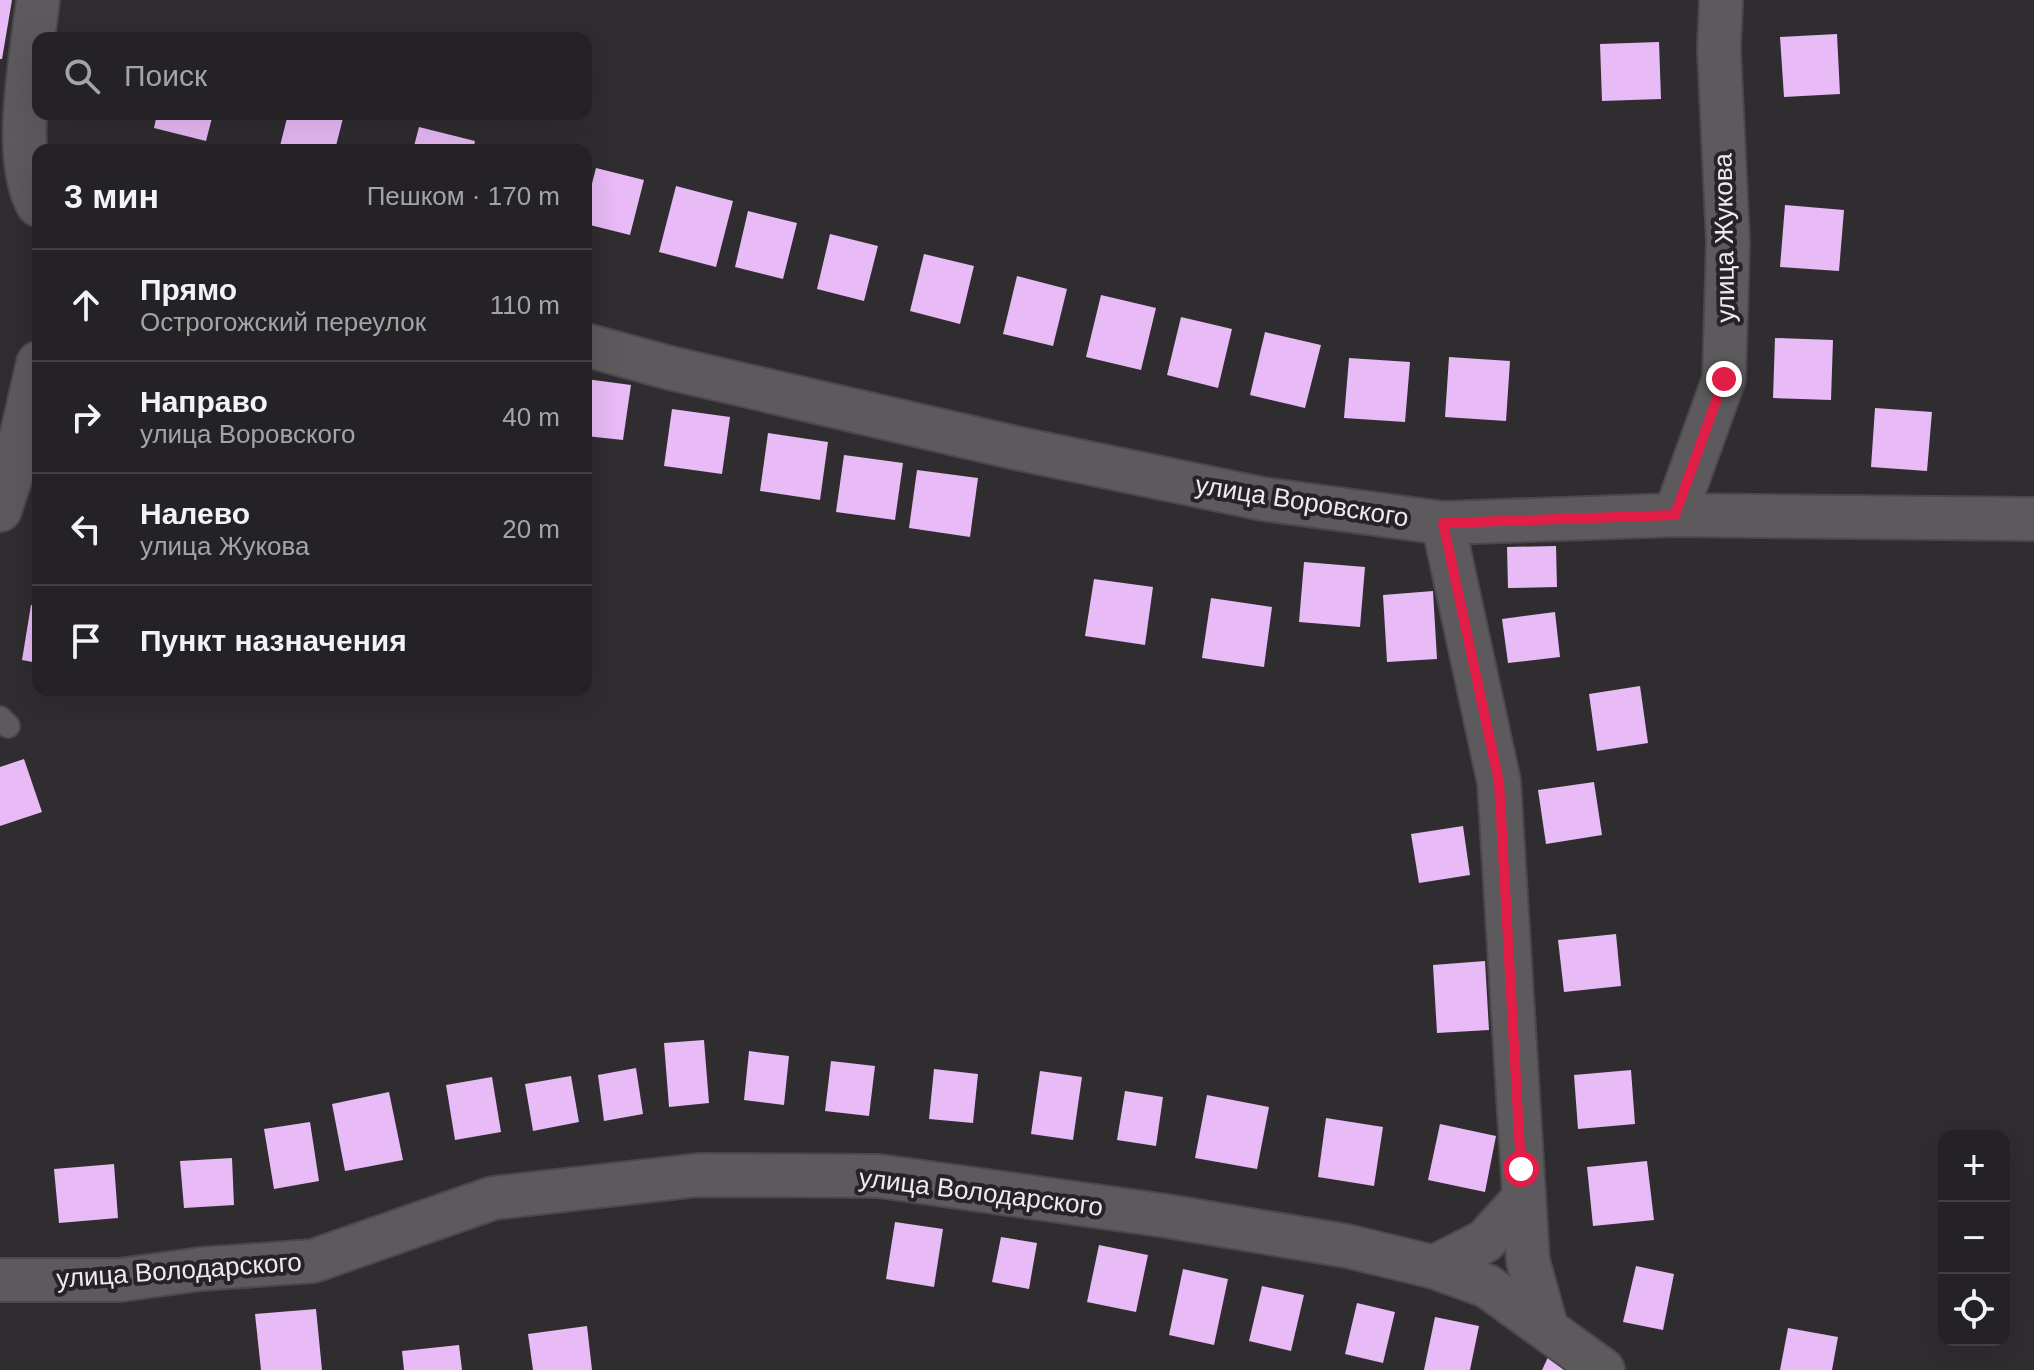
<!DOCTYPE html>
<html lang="ru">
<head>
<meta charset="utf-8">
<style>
  body { margin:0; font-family:Arial,sans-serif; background:#2c2a2c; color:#f1f3f6 }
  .controls { position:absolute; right:24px; bottom:24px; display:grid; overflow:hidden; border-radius:16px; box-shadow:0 8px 32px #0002 }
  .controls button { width:72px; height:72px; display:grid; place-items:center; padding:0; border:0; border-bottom:2px solid #413f41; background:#242224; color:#f1f3f6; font:40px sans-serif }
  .stop { position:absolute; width:24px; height:24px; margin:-18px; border:6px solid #e11d48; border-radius:50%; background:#fff }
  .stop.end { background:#e11d48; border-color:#fff; box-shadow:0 2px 8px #0008 }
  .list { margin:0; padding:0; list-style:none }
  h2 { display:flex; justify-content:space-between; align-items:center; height:104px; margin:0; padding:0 32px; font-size:34px }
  h2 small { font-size:26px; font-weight:400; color:#a3a4a6 }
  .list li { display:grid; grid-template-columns:52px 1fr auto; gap:24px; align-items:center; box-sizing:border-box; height:112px; padding:0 32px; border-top:2px solid #413f41 }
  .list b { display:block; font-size:30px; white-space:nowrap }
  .list p { margin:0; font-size:26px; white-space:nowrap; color:#a3a4a6 }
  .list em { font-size:26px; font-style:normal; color:#a3a4a6 }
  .icon { flex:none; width:44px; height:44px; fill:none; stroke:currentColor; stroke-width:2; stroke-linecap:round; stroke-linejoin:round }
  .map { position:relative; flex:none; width:2034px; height:1370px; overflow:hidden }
  .search { position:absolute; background:#242224; box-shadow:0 8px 32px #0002; left:32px; top:32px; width:560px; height:88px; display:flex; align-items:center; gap:20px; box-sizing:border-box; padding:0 28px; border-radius:16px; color:#a3a4a6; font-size:30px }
  .panel { position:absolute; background:#242224; box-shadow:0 8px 32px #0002; left:32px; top:144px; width:560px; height:552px; border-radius:16px }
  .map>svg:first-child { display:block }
</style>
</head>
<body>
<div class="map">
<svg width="2034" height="1370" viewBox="0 0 2034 1370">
  <rect width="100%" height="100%" fill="#302d30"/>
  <path fill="#e8baf6" d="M 0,0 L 12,0 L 2,59 L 0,59 Z
    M 1837,34 L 1840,94 L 1784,97 L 1780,37 Z
    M 1659,42 L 1661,99 L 1602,101 L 1600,44 Z
    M 157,114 L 213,114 L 206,141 L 154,128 Z
    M 288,114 L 344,114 L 335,150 L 279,150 Z
    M 419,127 L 475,141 L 473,150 L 413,150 Z
    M 512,144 L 532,149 L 532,150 L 510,150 Z
    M 596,168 L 644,180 L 630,235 L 586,224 L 586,207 Z
    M 676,186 L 733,201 L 716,267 L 659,252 Z
    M 1785,205 L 1844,210 L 1839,271 L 1780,267 Z
    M 748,211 L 797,223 L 783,279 L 735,267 Z
    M 830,234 L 878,246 L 864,301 L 817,289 Z
    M 924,254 L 974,266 L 960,324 L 910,311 Z
    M 1017,276 L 1067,289 L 1053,346 L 1003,334 Z
    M 1101,295 L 1156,308 L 1141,370 L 1086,357 Z
    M 1181,317 L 1232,329 L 1218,388 L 1167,375 Z
    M 1265,332 L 1321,345 L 1305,408 L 1250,395 Z
    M 1775,338 L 1833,340 L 1831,400 L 1773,398 Z
    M 1449,357 L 1510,361 L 1506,421 L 1445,417 Z
    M 1349,358 L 1410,362 L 1405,422 L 1344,418 Z
    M 586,379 L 631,385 L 623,440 L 586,436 Z
    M 1875,408 L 1932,412 L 1927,471 L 1871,467 Z
    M 672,409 L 730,417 L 722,474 L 664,466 Z
    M 768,433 L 828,442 L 820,500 L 760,491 Z
    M 844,455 L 903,463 L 895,520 L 836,512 Z
    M 917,470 L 978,478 L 970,537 L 909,528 Z
    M 1556,546 L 1557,587 L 1508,588 L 1507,547 Z
    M 1304,562 L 1365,567 L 1360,627 L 1299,622 Z
    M 1094,579 L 1153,587 L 1145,645 L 1085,636 Z
    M 1433,591 L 1437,659 L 1387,662 L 1383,595 Z
    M 1211,598 L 1272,607 L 1264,667 L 1202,658 Z
    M 31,605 L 38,606 L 38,663 L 22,660 Z
    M 1555,612 L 1560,657 L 1508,663 L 1502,619 Z
    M 1640,686 L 1648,743 L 1597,751 L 1589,694 Z
    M 24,759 L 42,812 L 0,826 L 0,767 Z
    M 1594,782 L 1602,835 L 1546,844 L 1538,790 Z
    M 1463,826 L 1470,875 L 1419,883 L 1411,834 Z
    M 1616,934 L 1621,986 L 1564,992 L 1558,940 Z
    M 1485,961 L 1489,1030 L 1437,1033 L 1433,965 Z
    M 704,1040 L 709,1103 L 669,1107 L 664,1043 Z
    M 749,1051 L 789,1056 L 784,1105 L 744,1100 Z
    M 831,1061 L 875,1066 L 869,1116 L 825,1111 Z
    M 636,1068 L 643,1114 L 604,1121 L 598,1075 Z
    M 934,1069 L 978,1074 L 973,1123 L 929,1119 Z
    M 1631,1070 L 1635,1124 L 1578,1129 L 1574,1075 Z
    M 1040,1071 L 1082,1077 L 1073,1140 L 1031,1134 Z
    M 571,1076 L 579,1122 L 533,1131 L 525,1084 Z
    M 492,1077 L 501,1132 L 455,1140 L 446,1085 Z
    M 1125,1091 L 1163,1097 L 1156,1146 L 1117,1140 Z
    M 389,1092 L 403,1160 L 345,1171 L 332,1104 Z
    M 1207,1095 L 1269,1107 L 1257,1169 L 1195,1158 Z
    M 1326,1118 L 1383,1127 L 1374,1186 L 1318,1177 Z
    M 310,1122 L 319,1181 L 274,1189 L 264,1129 Z
    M 1440,1124 L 1496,1136 L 1485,1192 L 1428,1180 Z
    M 232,1158 L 234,1205 L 184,1208 L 180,1161 Z
    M 1647,1161 L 1654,1220 L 1593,1226 L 1587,1167 Z
    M 114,1164 L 118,1218 L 59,1223 L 54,1169 Z
    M 895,1222 L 943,1229 L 934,1287 L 886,1279 Z
    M 1001,1237 L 1037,1243 L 1029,1289 L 992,1282 Z
    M 1099,1245 L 1148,1255 L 1136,1312 L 1087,1302 Z
    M 1636,1266 L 1674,1274 L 1663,1330 L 1623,1322 Z
    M 1183,1269 L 1228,1279 L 1214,1345 L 1169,1335 Z
    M 1262,1286 L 1304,1295 L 1291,1351 L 1249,1341 Z
    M 1357,1303 L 1395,1312 L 1383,1363 L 1345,1354 Z
    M 316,1309 L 322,1370 L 261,1370 L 255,1314 Z
    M 1435,1317 L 1479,1326 L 1470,1370 L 1424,1370 Z
    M 587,1326 L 592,1370 L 533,1370 L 528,1334 Z
    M 1788,1328 L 1838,1337 L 1832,1370 L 1780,1370 Z
    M 459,1345 L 462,1370 L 404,1370 L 402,1351 Z
    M 1550,1353 L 1586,1370 L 1542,1370 Z"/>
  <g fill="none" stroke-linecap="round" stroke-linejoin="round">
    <defs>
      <path id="service" d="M 0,718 L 8,726"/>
      <path id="minor" d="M 38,205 C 11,159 32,53 38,0
        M 586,345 L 670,368 L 1016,448 L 1263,499 L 1443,523 L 1675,515 L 2034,519
        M 0,510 L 15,464 L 38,363
        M 1675,515 L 1724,379 L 1728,243 L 1719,49 L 1721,0
        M 1443,523 L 1499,782 L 1528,1261 L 1547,1329
        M 1434,1267 L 1485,1241 L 1524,1198
        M 0,1280 L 120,1280 L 201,1269 L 313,1261 L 493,1198 L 699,1175 L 879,1176 L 1167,1216 L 1347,1246 L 1434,1267 L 1487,1286 L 1603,1370"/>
    </defs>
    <use href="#service" stroke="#4b484b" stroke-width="26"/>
    <use href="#minor" stroke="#4b484b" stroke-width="46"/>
    <use href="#service" stroke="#5d5a5e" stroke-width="22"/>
    <use href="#minor" stroke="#5d5a5e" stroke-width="42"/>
  </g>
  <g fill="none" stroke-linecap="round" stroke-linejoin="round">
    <path stroke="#e11d48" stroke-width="10" d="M 1521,1169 L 1499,782 L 1443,523 L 1675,515 L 1724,379"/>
  </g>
  <g text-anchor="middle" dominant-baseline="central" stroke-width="8" stroke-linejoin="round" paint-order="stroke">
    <g font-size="26" fill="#eceaec" stroke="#262327">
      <text transform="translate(1724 238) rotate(-91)">улица Жукова</text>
      <text transform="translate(1302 501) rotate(9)">улица Воровского</text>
      <text transform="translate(981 1192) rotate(7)">улица Володарского</text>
      <text transform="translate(179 1270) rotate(-4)">улица Володарского</text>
    </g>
  </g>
</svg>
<div class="controls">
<button>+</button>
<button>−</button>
<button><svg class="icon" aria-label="locate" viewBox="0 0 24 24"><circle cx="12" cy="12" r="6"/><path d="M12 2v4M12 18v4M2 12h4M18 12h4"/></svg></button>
</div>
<div class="stop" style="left:1521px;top:1169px"></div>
<div class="stop end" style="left:1724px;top:379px"></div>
<div class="search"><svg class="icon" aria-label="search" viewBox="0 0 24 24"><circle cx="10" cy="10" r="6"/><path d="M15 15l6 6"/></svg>Поиск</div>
<section class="panel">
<h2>3 мин<small>Пешком · 170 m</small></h2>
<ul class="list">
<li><svg class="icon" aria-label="ahead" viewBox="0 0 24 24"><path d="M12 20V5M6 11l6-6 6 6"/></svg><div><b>Прямо</b><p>Острогожский переулок</p></div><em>110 m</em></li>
<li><svg class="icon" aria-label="right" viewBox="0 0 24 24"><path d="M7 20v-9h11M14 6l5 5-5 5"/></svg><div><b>Направо</b><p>улица Воровского</p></div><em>40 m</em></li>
<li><svg class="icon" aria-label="left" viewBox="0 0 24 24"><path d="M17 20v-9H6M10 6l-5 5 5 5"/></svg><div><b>Налево</b><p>улица Жукова</p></div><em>20 m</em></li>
<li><svg class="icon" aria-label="arrive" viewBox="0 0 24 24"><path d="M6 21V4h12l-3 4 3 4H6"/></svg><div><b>Пункт назначения</b></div></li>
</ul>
</section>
</div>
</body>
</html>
